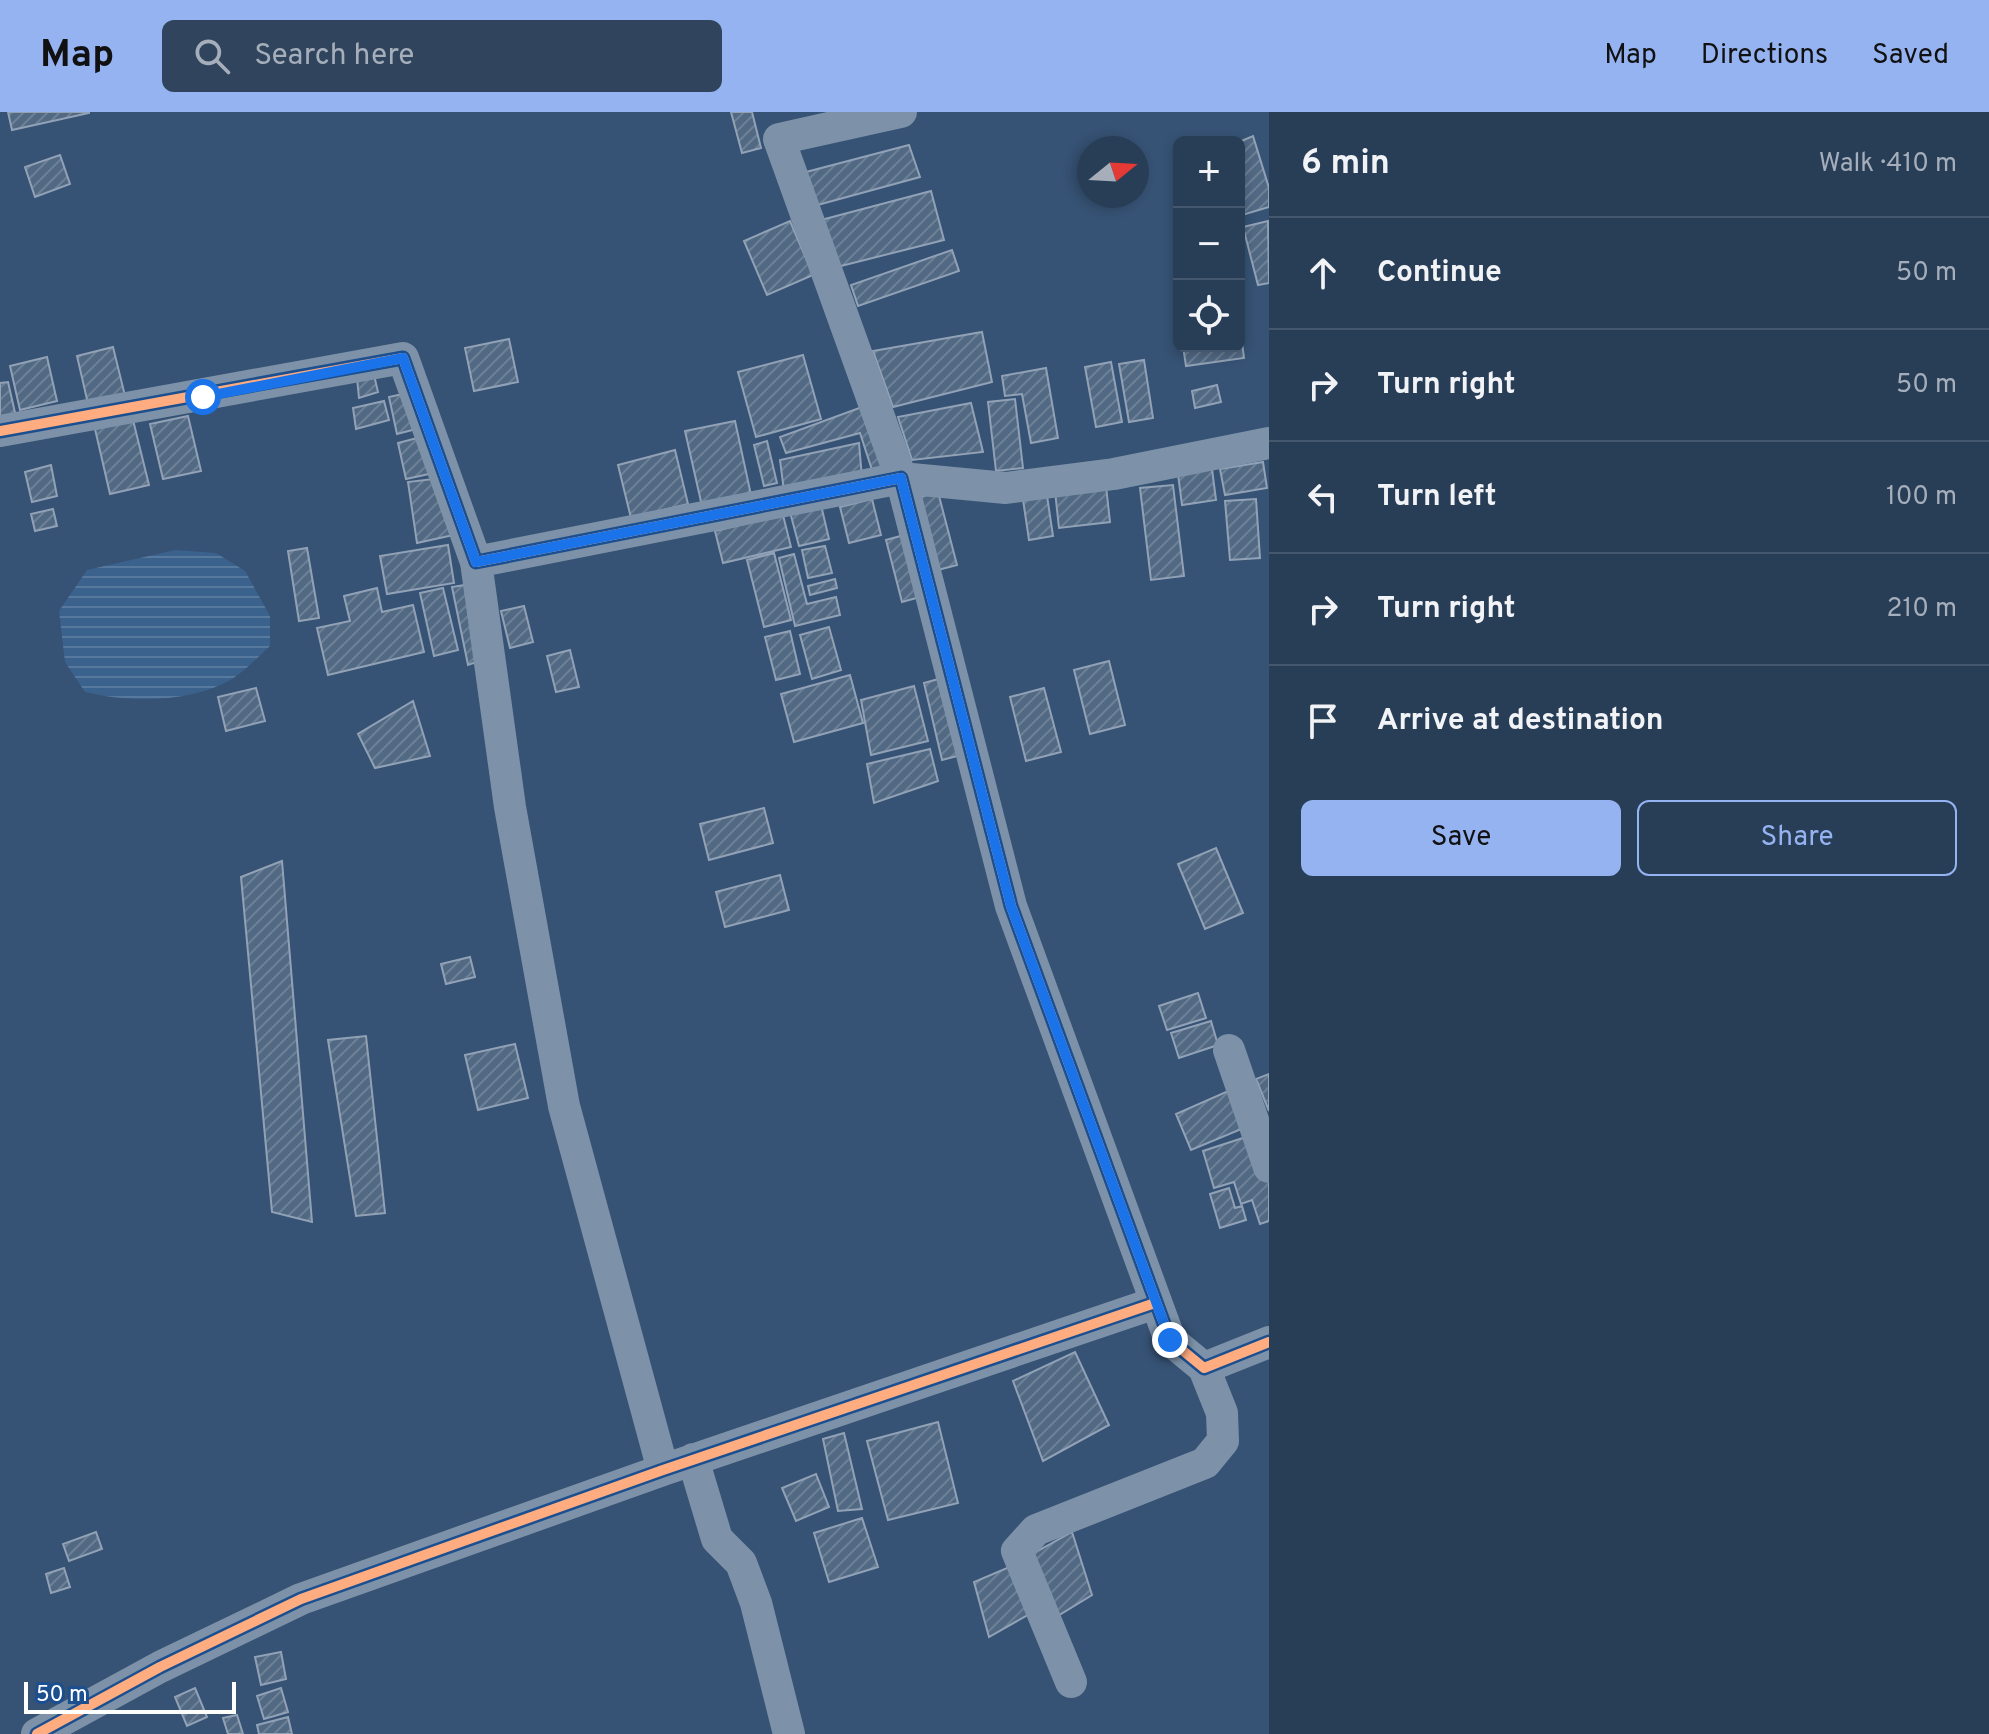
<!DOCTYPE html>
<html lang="en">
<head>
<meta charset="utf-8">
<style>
  body { margin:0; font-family:Overpass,sans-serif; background:#30455d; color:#f1f3f6 }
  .controls { position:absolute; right:24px; top:24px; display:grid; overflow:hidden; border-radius:12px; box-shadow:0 4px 12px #0003 }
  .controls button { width:72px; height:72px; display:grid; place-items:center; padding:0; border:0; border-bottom:2px solid #44576d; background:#283e57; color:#f1f3f6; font:40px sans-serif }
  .compass { position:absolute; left:1077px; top:24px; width:72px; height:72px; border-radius:50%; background:#283e57; box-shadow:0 4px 12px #0003; rotate:72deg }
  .scale { position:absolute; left:24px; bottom:20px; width:212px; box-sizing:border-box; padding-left:8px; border:4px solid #fff; border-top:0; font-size:22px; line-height:28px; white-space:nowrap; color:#fff; -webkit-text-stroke:6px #1b4f8f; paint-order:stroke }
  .stop { position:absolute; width:24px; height:24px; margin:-18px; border:6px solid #1a73e8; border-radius:50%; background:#fff }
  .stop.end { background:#1a73e8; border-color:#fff; box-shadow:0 2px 8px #0008 }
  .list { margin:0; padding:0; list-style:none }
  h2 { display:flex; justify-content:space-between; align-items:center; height:104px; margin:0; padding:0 32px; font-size:34px }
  h2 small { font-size:26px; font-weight:400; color:#a5aeba }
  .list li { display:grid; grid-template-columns:52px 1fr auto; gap:24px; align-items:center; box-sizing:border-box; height:112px; padding:0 32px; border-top:2px solid #44576d }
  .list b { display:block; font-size:30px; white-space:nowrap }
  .list em { font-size:26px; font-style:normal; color:#a5aeba }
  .actions { display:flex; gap:16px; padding:24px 32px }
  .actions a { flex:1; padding:18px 0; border:2px solid #95b2f1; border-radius:12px; text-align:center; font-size:28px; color:#95b2f1 }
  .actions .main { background:#95b2f1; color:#111 }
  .icon { flex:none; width:44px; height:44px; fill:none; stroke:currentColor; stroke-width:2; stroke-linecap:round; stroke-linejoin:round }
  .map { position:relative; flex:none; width:1269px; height:1622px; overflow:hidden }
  header { display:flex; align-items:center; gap:48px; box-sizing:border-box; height:112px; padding:0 40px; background:#95b2f1; color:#111 }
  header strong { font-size:38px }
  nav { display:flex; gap:44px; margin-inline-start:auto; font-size:28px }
  .search { width:560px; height:72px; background:#30455d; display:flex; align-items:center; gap:20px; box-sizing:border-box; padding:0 28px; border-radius:12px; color:#a5aeba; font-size:30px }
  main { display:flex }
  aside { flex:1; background:#283e57 }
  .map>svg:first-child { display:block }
</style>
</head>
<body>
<header>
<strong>Map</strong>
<div class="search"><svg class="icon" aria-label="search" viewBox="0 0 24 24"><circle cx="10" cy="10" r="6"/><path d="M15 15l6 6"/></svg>Search here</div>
<nav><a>Map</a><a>Directions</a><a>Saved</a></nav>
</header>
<main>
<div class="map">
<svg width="1269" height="1622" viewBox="0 0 1269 1622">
  <defs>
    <pattern id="water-rules" width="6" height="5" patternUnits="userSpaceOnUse" patternTransform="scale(2)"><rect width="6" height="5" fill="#3b618d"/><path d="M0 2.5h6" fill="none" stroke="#58799e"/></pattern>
    <pattern id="building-hatch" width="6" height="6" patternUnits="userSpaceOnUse" patternTransform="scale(2)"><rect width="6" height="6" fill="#526984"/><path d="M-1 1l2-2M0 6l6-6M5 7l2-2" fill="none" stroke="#6c8096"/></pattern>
  </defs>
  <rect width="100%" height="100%" fill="#365274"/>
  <path fill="url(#water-rules)" d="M 175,438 L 216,441 L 245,459 L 270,504 L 270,534 C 258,545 245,559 232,567 C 191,591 130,591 85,580 L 65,550 L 59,499 L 87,458 Z"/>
  <path fill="url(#building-hatch)" stroke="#92a2b6" stroke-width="2" d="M 8,0 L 89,0 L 89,1 L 12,18 Z
    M 731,0 L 752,0 L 761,36 L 742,41 Z
    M 1253,24 L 1269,76 L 1269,95 L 1239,104 L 1239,30 Z
    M 909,33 L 920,65 L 814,94 L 806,60 Z
    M 60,43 L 70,72 L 35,85 L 25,55 Z
    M 931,79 L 944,128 L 833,156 L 821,108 Z
    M 790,109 L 813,163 L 767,183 L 744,129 Z
    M 1268,109 L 1269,171 L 1258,173 L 1243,115 Z
    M 952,138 L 959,159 L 858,194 L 851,173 Z
    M 1240,215 L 1244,246 L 1186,254 L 1183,234 L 1239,234 Z
    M 982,220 L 992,270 L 893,295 L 873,239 Z
    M 509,227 L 518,270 L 474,279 L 465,236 Z
    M 113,235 L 126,288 L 89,296 L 77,244 Z
    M 803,243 L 821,307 L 756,325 L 738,260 Z
    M 47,245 L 57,289 L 20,298 L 10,254 Z
    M 1144,248 L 1153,306 L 1129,310 L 1119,252 Z
    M 1111,250 L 1122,310 L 1096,315 L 1085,255 Z
    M 1046,256 L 1058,326 L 1031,331 L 1022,282 L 1005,284 L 1002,264 Z
    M 374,263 L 378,280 L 359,286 L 357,266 Z
    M 8,270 L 16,305 L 0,308 L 0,271 Z
    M 1217,273 L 1221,290 L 1195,296 L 1192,279 Z
    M 412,280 L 420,316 L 397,322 L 389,285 Z
    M 1015,287 L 1023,356 L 996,359 L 988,290 Z
    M 384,289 L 389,308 L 356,317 L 353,296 Z
    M 971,291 L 983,340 L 912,348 L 898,305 Z
    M 862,295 L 889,352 L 873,361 L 860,321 L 786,341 L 780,325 Z
    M 188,304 L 201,359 L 163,367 L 150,312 Z
    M 133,308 L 149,373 L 110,382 L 95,317 Z
    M 735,309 L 751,383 L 702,394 L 685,319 Z
    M 421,325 L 429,362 L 406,367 L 398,331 Z
    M 767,329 L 777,371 L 764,374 L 754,333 Z
    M 859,331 L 862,366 L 784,379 L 780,348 Z
    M 675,338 L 688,392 L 631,406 L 618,353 Z
    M 1263,350 L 1267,376 L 1225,383 L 1220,357 Z
    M 51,353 L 57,384 L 32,390 L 25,360 Z
    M 1212,357 L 1216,388 L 1182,393 L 1178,362 Z
    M 441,366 L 458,422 L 417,431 L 408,370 Z
    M 1173,373 L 1184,464 L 1151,468 L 1140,376 Z
    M 1106,374 L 1110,410 L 1059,416 L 1055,379 Z
    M 1046,377 L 1053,424 L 1029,428 L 1022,381 Z
    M 938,380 L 957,453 L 934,459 L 916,386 Z
    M 872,387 L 881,423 L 849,431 L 840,395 Z
    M 1256,387 L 1260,446 L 1230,448 L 1225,389 Z
    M 821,393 L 829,427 L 799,434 L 790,400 Z
    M 53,397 L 57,414 L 35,419 L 31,402 Z
    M 783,403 L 791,435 L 723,451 L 715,419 Z
    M 904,423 L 920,485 L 902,490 L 886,428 Z
    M 448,433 L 454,471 L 387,482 L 380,444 Z
    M 825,434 L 832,461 L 808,466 L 802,438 Z
    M 307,436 L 319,506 L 299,509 L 288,439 Z
    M 774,441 L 791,508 L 764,515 L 747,448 Z
    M 794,442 L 807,492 L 836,485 L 840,503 L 795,514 L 779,446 Z
    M 835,467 L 837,476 L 810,483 L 808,474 Z
    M 477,471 L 488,546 L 468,553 L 452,475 Z
    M 377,476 L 382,500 L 413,493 L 424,540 L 328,563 L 317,516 L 350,509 L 344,484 Z
    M 443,476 L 458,538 L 434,544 L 420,481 Z
    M 524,494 L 533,530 L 510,536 L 501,499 Z
    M 829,515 L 841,558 L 812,567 L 800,523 Z
    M 790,519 L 800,562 L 776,568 L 765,525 Z
    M 570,538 L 579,575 L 556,580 L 547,544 Z
    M 1109,549 L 1125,613 L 1090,622 L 1074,558 Z
    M 850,563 L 863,611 L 794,630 L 781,582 Z
    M 942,566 L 961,643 L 942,648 L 924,571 Z
    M 914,574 L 928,629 L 871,643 L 861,588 Z
    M 256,576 L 265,609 L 226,619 L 218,585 Z
    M 1044,576 L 1061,640 L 1026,649 L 1010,585 Z
    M 413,589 L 430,644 L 375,656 L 358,622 Z
    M 930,637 L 938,669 L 874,691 L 867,652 Z
    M 764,696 L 773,731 L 709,748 L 700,712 Z
    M 1216,736 L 1243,801 L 1205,817 L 1178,752 Z
    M 282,749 L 312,1110 L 272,1100 L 241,765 Z
    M 780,763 L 789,798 L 725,815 L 716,780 Z
    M 470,845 L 475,865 L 446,872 L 441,852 Z
    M 1198,881 L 1206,906 L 1167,918 L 1159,894 Z
    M 1211,909 L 1218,933 L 1179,946 L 1171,921 Z
    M 366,924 L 385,1101 L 356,1104 L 328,928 Z
    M 515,932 L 528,986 L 478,998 L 465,943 Z
    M 1269,962 L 1269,999 L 1256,967 Z
    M 1235,976 L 1251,1013 L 1191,1038 L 1176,1002 Z
    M 1255,1022 L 1269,1068 L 1269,1109 L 1260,1112 L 1252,1088 L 1241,1092 L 1234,1070 L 1214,1076 L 1203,1039 Z
    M 1229,1076 L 1235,1096 L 1242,1094 L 1246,1108 L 1220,1116 L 1210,1082 Z
    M 1075,1240 L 1109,1313 L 1043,1349 L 1013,1269 Z
    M 938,1310 L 958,1391 L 888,1408 L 867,1329 Z
    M 844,1321 L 862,1397 L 838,1399 L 823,1327 Z
    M 816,1362 L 829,1395 L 796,1409 L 782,1376 Z
    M 862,1406 L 878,1455 L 829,1470 L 814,1421 Z
    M 96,1420 L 102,1437 L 69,1449 L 63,1432 Z
    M 1072,1420 L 1092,1483 L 1051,1508 L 1027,1445 Z
    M 1014,1453 L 1033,1500 L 989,1525 L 974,1470 Z
    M 64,1456 L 70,1475 L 51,1481 L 46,1462 Z
    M 281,1540 L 286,1567 L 261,1573 L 255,1545 Z
    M 195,1576 L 207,1605 L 187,1614 L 175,1585 Z
    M 281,1576 L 288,1600 L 264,1607 L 257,1584 Z
    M 237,1603 L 243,1622 L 228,1622 L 223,1606 Z
    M 288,1605 L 292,1622 L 259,1622 L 257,1613 Z"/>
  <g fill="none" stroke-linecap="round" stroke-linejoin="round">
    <path stroke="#7d92a8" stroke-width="32" d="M 901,0 L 779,27 L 901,366 L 1006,376 L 1114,362 L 1269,331
      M 0,319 L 403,246 L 476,450 L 901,366 L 1011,794 L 1170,1228 L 1204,1256 L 1269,1230
      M 476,450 L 510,695 L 564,994 L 663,1358
      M 1229,938 L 1269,1055
      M 693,1347 L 717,1427 L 741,1451 L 756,1491 L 789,1622
      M 1071,1570 L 1017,1439 L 1036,1418 L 1205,1351 L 1223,1329 L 1222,1301 L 1204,1256
      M 37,1622 L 160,1555 L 301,1487 L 663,1358 L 1155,1191"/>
    <defs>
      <path id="cycleway" d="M 0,319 L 403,246 L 476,450 L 901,366 L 1011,794 L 1170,1228 L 1204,1256 L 1269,1230
        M 37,1622 L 160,1555 L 301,1487 L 663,1358 L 1155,1191"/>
    </defs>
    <use href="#cycleway" stroke="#1b4f8f" stroke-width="15"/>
    <use href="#cycleway" stroke="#ffac80" stroke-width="10"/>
  </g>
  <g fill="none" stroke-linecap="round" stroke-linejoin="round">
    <path stroke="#1a73e8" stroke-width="10" d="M 203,285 L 403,246 L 476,450 L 901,366 L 1011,794 L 1170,1228"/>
  </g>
</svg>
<div class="controls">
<button>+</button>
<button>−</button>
<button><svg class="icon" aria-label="locate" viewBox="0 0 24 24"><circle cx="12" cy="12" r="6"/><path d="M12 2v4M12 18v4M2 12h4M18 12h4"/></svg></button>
</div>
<svg class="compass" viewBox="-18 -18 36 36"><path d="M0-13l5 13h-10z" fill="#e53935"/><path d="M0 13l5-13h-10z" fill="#a5aeba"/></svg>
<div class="scale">50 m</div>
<div class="stop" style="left:203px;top:285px"></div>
<div class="stop end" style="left:1170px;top:1228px"></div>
</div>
<aside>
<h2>6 min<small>Walk · 410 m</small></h2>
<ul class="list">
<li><svg class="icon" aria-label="ahead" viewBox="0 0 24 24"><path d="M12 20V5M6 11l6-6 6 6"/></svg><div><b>Continue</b></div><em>50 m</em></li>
<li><svg class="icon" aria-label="right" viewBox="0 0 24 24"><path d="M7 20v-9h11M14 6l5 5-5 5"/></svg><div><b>Turn right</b></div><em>50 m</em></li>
<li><svg class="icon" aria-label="left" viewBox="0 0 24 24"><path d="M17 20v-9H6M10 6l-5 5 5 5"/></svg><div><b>Turn left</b></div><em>100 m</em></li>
<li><svg class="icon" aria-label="right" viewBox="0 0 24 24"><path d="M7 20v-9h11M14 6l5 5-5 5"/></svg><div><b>Turn right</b></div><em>210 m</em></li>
<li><svg class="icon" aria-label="arrive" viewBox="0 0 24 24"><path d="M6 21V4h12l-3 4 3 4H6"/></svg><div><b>Arrive at destination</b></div></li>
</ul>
<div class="actions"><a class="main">Save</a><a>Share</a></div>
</aside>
</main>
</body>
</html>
